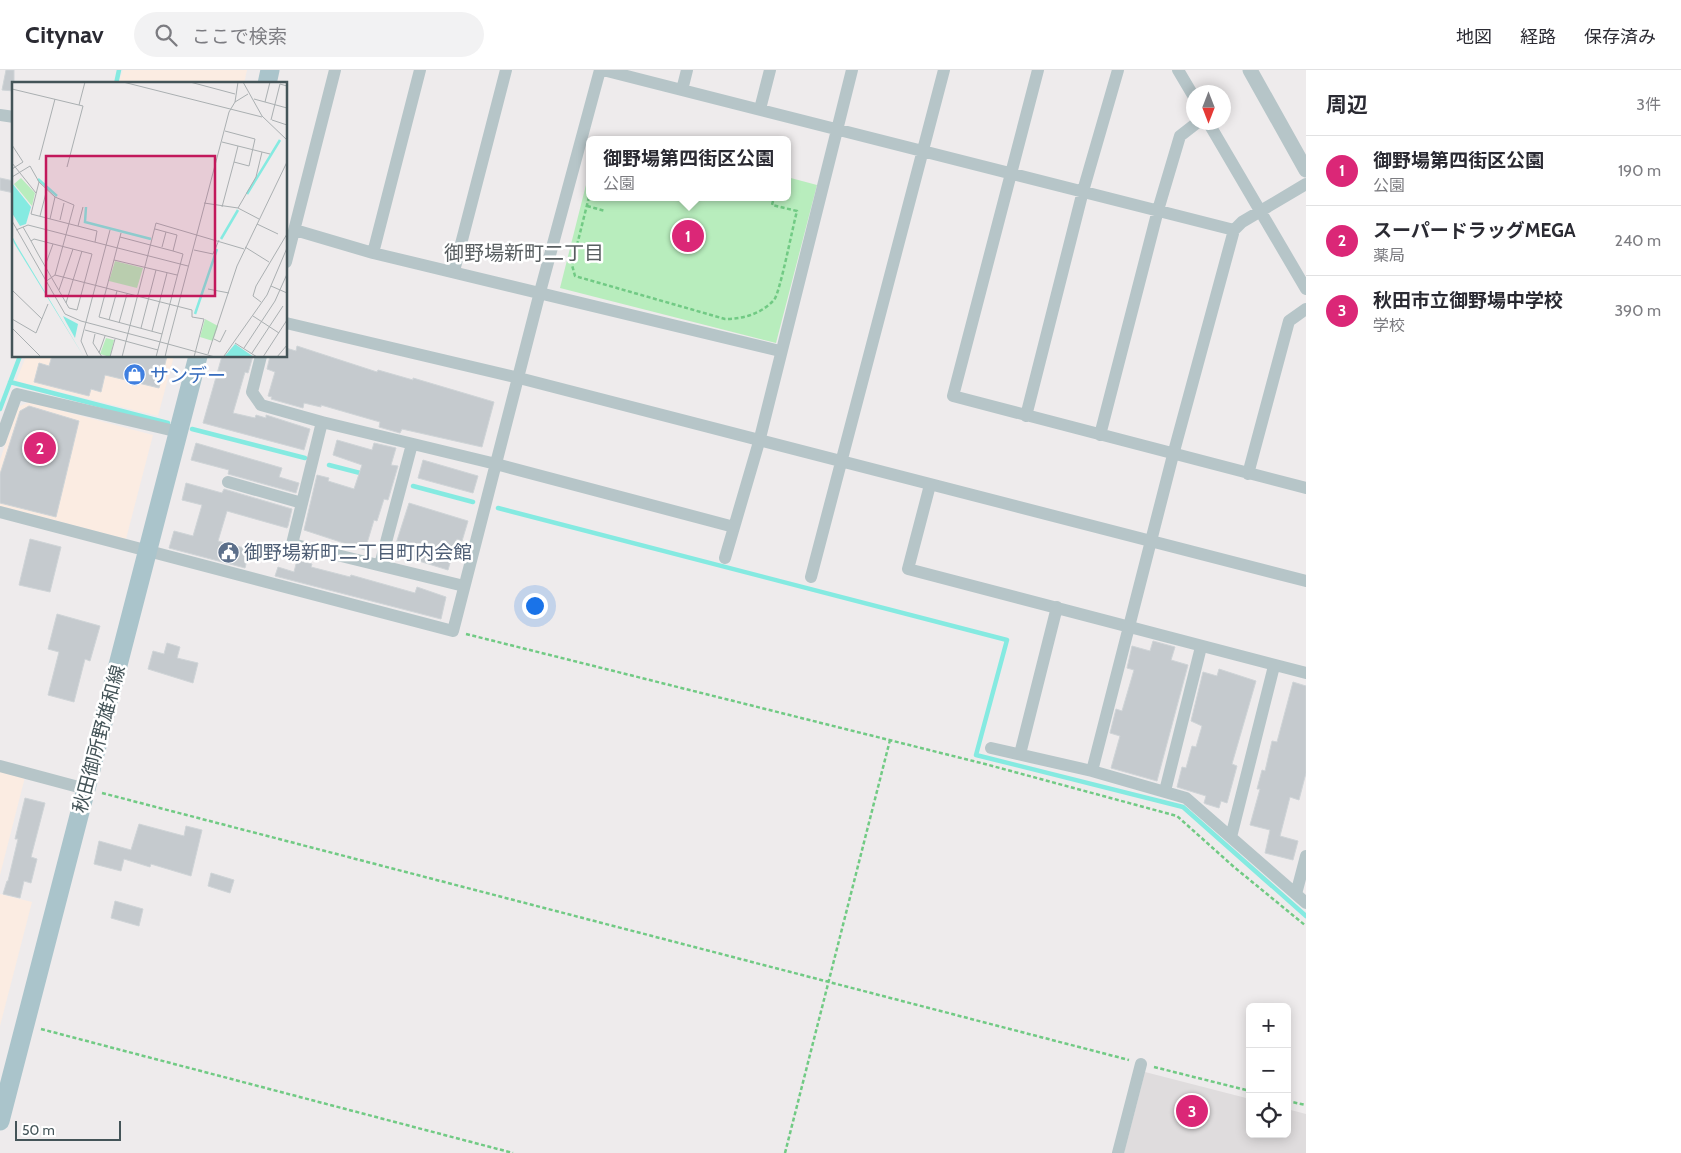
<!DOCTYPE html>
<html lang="ja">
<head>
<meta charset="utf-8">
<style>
  body { margin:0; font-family:Cabin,"Noto Sans JP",sans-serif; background:#f2f2f3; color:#2b2b33 }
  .controls { position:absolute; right:15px; bottom:15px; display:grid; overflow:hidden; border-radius:8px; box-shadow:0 2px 12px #0003 }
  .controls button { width:45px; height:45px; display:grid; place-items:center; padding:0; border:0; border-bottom:1px solid #e1e1e2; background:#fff; color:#2b2b33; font:25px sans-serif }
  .compass { position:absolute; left:1186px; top:15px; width:45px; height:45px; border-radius:50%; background:#fff; box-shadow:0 2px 12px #0003; rotate:180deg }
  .scale { position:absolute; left:15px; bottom:12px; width:106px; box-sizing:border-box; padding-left:5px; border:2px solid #445458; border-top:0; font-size:14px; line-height:18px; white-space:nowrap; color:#445458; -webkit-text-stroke:4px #fff; paint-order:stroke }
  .you { position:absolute; left:534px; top:535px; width:18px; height:18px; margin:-12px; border:4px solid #fff; border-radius:50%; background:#1a73e8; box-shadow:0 0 0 8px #1a73e833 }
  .badge { display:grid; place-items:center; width:32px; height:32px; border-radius:50%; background:#db2777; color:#fff; font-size:16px; font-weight:700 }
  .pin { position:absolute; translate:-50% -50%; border:2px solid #fff; box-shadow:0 1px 5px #0006 }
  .popup { position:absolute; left:586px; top:66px; width:205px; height:65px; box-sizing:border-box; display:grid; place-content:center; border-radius:8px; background:#fff; filter:drop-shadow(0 1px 4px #0005); font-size:16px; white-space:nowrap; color:#7c7c81 }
  .popup b { font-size:19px; color:#2b2b33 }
  .popup::after { content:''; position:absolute; left:50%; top:100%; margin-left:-10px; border:10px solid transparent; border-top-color:#fff }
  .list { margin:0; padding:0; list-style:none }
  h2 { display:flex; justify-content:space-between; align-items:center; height:65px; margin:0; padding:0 20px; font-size:21px }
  h2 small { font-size:16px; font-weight:400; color:#7c7c81 }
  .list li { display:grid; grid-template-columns:32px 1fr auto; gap:15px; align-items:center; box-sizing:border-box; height:70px; padding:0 20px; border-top:1px solid #e1e1e2 }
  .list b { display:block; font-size:19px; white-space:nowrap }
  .list p { margin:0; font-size:16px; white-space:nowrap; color:#7c7c81 }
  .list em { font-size:16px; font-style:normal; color:#7c7c81 }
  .icon { flex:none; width:28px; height:28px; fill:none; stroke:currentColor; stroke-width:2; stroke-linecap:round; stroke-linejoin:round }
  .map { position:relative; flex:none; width:1306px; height:1083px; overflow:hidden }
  header { display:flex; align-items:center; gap:30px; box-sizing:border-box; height:70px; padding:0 25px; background:#fff; border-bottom:1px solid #e1e1e2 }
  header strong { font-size:24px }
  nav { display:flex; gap:28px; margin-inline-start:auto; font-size:18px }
  .search { width:350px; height:45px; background:#f2f2f3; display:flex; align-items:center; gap:12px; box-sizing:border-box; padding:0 18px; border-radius:28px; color:#7c7c81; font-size:19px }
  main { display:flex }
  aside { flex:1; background:#fff }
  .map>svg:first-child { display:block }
</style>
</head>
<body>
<header>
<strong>Citynav</strong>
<div class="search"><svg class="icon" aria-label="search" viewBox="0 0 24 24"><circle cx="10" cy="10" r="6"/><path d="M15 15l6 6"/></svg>ここで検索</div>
<nav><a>地図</a><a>経路</a><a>保存済み</a></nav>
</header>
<main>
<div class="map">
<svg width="1306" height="1083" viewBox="0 0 1306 1083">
  <rect width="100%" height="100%" fill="#eeebec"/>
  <path fill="#fbece2" d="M 123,0 L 247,0 L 244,14 L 118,14 Z
    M 26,286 L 174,286 L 158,346 L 16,311 Z
    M 29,332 L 153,365 L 126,469 L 0,436 L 0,390 L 18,337 Z
    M 0,701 L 25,707 L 0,805 Z
    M 0,824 L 32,832 L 0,956 Z"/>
  <path fill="#dfdcdd" d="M 1145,1002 L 1250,1029 L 1250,1064 L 1287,1064 L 1287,1039 L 1306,1044 L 1306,1083 L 1124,1083 Z"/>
  <path fill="#b8edbd" d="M 589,103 L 589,127 L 787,127 L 787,107 L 817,115 L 776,273 L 560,218 Z"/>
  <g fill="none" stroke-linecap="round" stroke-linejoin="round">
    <path stroke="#85eae1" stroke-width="4.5" d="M 116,14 L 119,0
      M 10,312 L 168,353
      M 0,339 L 20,286
      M 192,359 L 305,388
      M 329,395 L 364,404
      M 413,416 L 473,432
      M 498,438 L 1007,570 L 976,685 L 1183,737 L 1306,846"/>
  </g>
  <path fill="#c5cace" stroke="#cfd4d7" d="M 6,0 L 14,0 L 14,21 L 2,20 Z
    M 0,108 L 14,111 L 14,123 L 0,120 Z
    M 297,276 L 377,302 L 378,300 L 413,310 L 413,308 L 494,332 L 482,377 L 402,359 L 400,363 L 379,357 L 380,352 L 321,335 L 321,337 L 304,333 L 303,338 L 271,329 L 272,327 L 268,326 L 275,302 L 267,299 L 270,286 L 286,286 L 286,278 L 296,281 Z
    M 52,286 L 167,286 L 159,318 L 105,305 L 101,322 L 91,319 L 89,326 L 34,312 L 39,293 L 49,296 Z
    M 222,286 L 253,286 L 248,303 L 245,302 L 233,343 L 255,348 L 256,345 L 266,348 L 266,345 L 310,359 L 304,380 L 203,353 Z
    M 29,336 L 79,351 L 56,447 L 0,433 L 0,404 L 20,341 Z
    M 337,370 L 372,380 L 374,373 L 396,378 L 391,395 L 398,396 L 388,430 L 384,429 L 377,451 L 374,450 L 365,480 L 304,460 L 317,405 L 329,408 L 328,411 L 354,419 L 362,395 L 333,385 Z
    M 196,373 L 282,398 L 279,407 L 299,413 L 296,423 L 228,404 L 229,400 L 191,390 Z
    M 423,390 L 478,406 L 473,423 L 418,408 Z
    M 186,413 L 222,423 L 224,419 L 292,439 L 288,456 L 287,458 L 227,441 L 218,471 L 244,478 L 248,486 L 245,498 L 169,478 L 174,461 L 193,466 L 202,435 L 182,430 Z
    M 409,433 L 468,451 L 462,471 L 457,469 L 448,500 L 393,483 Z
    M 30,469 L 61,477 L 50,522 L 19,515 Z
    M 297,490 L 312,494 L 311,497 L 350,507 L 351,505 L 415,523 L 417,517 L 446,527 L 441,549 L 275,506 L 278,497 L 294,502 Z
    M 57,544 L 100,556 L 90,591 L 85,589 L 74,632 L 48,625 L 59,582 L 48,579 Z
    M 1153,571 L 1175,577 L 1171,590 L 1188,595 L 1157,711 L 1111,698 L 1120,666 L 1110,663 L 1116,639 L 1122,641 L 1134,600 L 1127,598 L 1132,576 L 1150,581 Z
    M 167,573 L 180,577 L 177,588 L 198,593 L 193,613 L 148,599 L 153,581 L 164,584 Z
    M 1219,599 L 1256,611 L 1232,694 L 1237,696 L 1227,733 L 1221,731 L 1219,738 L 1206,734 L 1204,733 L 1206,726 L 1177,717 L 1182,697 L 1186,698 L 1192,676 L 1196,677 L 1202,656 L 1191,651 L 1203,602 L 1217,606 Z
    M 1293,612 L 1306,616 L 1306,703 L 1299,730 L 1290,727 L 1280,766 L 1298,771 L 1293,790 L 1265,783 L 1270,760 L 1250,755 L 1260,719 L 1257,719 L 1262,700 L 1265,701 L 1272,671 L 1277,672 Z
    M 25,728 L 45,733 L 31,787 L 37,789 L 31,813 L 24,811 L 20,828 L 3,824 L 7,811 L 8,811 L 18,769 L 15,769 Z
    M 139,754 L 184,766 L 186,756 L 202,760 L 191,806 L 151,794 L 150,797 L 124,789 L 121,801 L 94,794 L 99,771 L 131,780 Z
    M 211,803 L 234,810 L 230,823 L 208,816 Z
    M 115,831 L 143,839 L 139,856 L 111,848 Z"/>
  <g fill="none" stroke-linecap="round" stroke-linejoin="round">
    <path stroke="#71ca84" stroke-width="2.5" stroke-dasharray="4 2.5" stroke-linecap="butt" d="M 607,70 L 611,70
      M 589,127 L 572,195 L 575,206 L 725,249 C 743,249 761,244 774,230 C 780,223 793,155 797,141 L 772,135 L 774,127
      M 587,136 L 605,141
      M 466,564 L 985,694 L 1177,746 L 1234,797 L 1306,856
      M 102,723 L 1129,990
      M 41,959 L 513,1083
      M 1154,997 L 1250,1021
      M 1287,1031 L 1306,1035
      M 785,1083 L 890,670"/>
    <path stroke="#b6c5c8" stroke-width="12" d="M 603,0 L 1234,160
      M 1038,0 L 953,326 L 1306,418
      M 1178,0 L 1194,27
      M 682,20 L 687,0
      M 760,39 L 770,0
      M 0,45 L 14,47
      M 1208,52 L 1306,219
      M 1306,114 L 1242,152 L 1234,160 L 1173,385 L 1092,701 L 1186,728 L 1306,833
      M 295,160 L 373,183 L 780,281
      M 373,183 L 420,0
      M 286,192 L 335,0
      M 454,201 L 506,0
      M 286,253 L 519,308 L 1306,511
      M 261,286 L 252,322 L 261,335 L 322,352 L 292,474 L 464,516
      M 1026,346 L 1083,121 L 1118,0
      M 322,352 L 496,394 L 734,457
      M 1100,365 L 1158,140 L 1180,66 L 1198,52
      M 0,371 L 17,324 L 179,362
      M 1248,404 L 1289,251 L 1306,239
      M 228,412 L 302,433
      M 930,415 L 908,499 L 1306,603
      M 0,442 L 453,561 L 540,222 L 600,0
      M 725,488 L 759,372 L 852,0
      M 380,495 L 412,374
      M 811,507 L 944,0
      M 991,678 L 1092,701
      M 1020,684 L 1057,537
      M 0,696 L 86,719
      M 1165,721 L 1201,577
      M 1231,767 L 1274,596
      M 1296,824 L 1306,786
      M 1118,1083 L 1141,994"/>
    <path stroke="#b6c5c8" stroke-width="15" d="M 1250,0 L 1306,100"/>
    <path stroke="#aac4cb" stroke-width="19" d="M 267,14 L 270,0
      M 0,1051 L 198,286"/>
  </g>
  <defs>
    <symbol id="shop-disc" viewBox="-11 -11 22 22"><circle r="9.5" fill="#3f7fe0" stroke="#fff"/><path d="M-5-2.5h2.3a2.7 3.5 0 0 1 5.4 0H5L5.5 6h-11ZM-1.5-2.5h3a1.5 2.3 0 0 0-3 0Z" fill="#fff"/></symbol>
    <symbol id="civic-disc" viewBox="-11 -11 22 22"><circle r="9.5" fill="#5c6f8a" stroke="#fff"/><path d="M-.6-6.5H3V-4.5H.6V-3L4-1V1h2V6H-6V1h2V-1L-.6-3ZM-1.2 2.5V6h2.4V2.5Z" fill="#fff"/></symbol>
  </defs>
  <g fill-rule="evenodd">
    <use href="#shop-disc" x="122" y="292" width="25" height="25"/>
    <use href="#civic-disc" x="216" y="470" width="25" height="25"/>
  </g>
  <g text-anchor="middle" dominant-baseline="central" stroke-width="5" stroke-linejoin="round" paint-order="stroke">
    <g font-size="19" fill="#366cbe" stroke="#fff" text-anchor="start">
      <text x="150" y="305">サンデー</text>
    </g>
    <g font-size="19" fill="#4e5e75" stroke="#fff" text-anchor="start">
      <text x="244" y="482">御野場新町二丁目町内会館</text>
    </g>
    <g font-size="19" fill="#445458" stroke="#fff">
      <text transform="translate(99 669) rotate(-75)">秋田御所野雄和線</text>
    </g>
    <g font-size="20" fill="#585e60" stroke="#fff">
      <text x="524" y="183">御野場新町二丁目</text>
    </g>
  </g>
  <g transform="translate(12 12)">
    <rect width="275" height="275" fill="#eeebec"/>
    <path d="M 9,96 L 23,111 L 20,124 L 2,102 ZM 103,179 L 131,186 L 125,206 L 97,199 ZM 193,237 L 206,244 L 201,259 L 188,255 ZM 94,256 L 102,258 L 98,275 L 88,272 Z" fill="#b8edbd"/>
    <path d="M 0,101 L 19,125 L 14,142 L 8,144 L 0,131 ZM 0,154 L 6,165 L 72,275 L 2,161 ZM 51,234 L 66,242 L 63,256 L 54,240 ZM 223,262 L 242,275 L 212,275 Z" fill="#85eae1"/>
    <path fill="none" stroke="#85eae1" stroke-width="2.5" d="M 26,97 L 45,114M 235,112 L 268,58M 74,125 L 73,140 L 139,157M 209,157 L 226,128M 183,232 L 205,167"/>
    <path fill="none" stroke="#aaafb1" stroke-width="1" d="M 111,0 L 250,35M 178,0 L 223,12M 231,0 L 250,34 L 275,58M 0,7 L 71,24 L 55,85M 242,17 L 275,26M 223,20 L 226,0M 253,20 L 258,0M 67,23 L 73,0M 259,38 L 268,2 L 275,4M 260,38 L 275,43M 213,49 L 243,57 L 237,84 L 222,80 L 226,64M 210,60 L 258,72M 0,63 L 11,80 L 0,87M 27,78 L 43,17M 0,81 L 24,111M 0,95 L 18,84 L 27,100 L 43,115 L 62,123 L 43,193 L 33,200M 27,100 L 19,132 L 85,149 L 83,160M 192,121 L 226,126 L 247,137M 210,125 L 222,80M 226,126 L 244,95 L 250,70M 28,134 L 35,107M 38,137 L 43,115M 48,138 L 52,121M 0,139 L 53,232 L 69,239 L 156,262 L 153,275M 245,142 L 266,152M 66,144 L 71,125M 11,145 L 19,159 L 26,172 L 57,226 L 65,228 L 80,172 L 22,157 L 19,159M 143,147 L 165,153 L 161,169 L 171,172 L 144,275M 4,148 L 16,143 L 176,184M 109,151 L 87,235 L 150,252M 108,155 L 161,169M 150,165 L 154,150M 233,165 L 257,180M 182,168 L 201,172 L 207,158M 102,178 L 165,193M 33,184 L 41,162M 43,193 L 180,228 L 180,235 L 192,237 L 182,275M 259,204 L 275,211M 196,207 L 217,211M 0,208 L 30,237M 47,208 L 61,167M 249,220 L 241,214 L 244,204 L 275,152M 54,221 L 70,169M 241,234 L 267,251M 0,237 L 24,251 L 36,222M 97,238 L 105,209M 107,241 L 115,212M 0,246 L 29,275M 129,246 L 144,188M 73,248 L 146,268M 140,249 L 155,191M 83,252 L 81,261 L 90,275M 202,257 L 208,260 L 214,248M 223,261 L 245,275M 232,266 L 263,219 L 275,192M 87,271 L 93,254M 240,271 L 271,224M 196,272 L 225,184 L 275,80M 212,274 L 255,213 L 275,166M 76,275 L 69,259 L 98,148M 98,275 L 103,257M 110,275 L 144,141 L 232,167M 203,275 L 156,262 L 217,30 L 223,20 L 236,12M 251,275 L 275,238M 265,275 L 275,263"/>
    <path fill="#c2185b" fill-opacity="0.15" stroke="#c2185b" stroke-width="2.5" d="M 34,74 L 203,74 L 203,214 L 34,214 Z"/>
    <rect width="275" height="275" fill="none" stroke="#445458" stroke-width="2.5"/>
  </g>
</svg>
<div class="controls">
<button>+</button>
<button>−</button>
<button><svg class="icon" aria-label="locate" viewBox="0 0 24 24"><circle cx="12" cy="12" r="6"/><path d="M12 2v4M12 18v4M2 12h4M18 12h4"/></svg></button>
</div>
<svg class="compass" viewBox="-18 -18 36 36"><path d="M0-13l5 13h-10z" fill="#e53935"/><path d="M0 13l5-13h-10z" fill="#7c7c81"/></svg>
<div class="scale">50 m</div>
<div class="you"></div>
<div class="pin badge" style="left:688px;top:166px">1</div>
<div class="popup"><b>御野場第四街区公園</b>公園</div>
<div class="pin badge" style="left:40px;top:378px">2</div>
<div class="pin badge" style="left:1192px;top:1041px">3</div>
</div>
<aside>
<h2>周辺<small>3件</small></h2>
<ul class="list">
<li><span class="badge">1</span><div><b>御野場第四街区公園</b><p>公園</p></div><em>190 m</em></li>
<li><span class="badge">2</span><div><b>スーパードラッグMEGA</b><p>薬局</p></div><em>240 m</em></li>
<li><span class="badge">3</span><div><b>秋田市立御野場中学校</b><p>学校</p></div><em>390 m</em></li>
</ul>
</aside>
</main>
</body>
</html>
